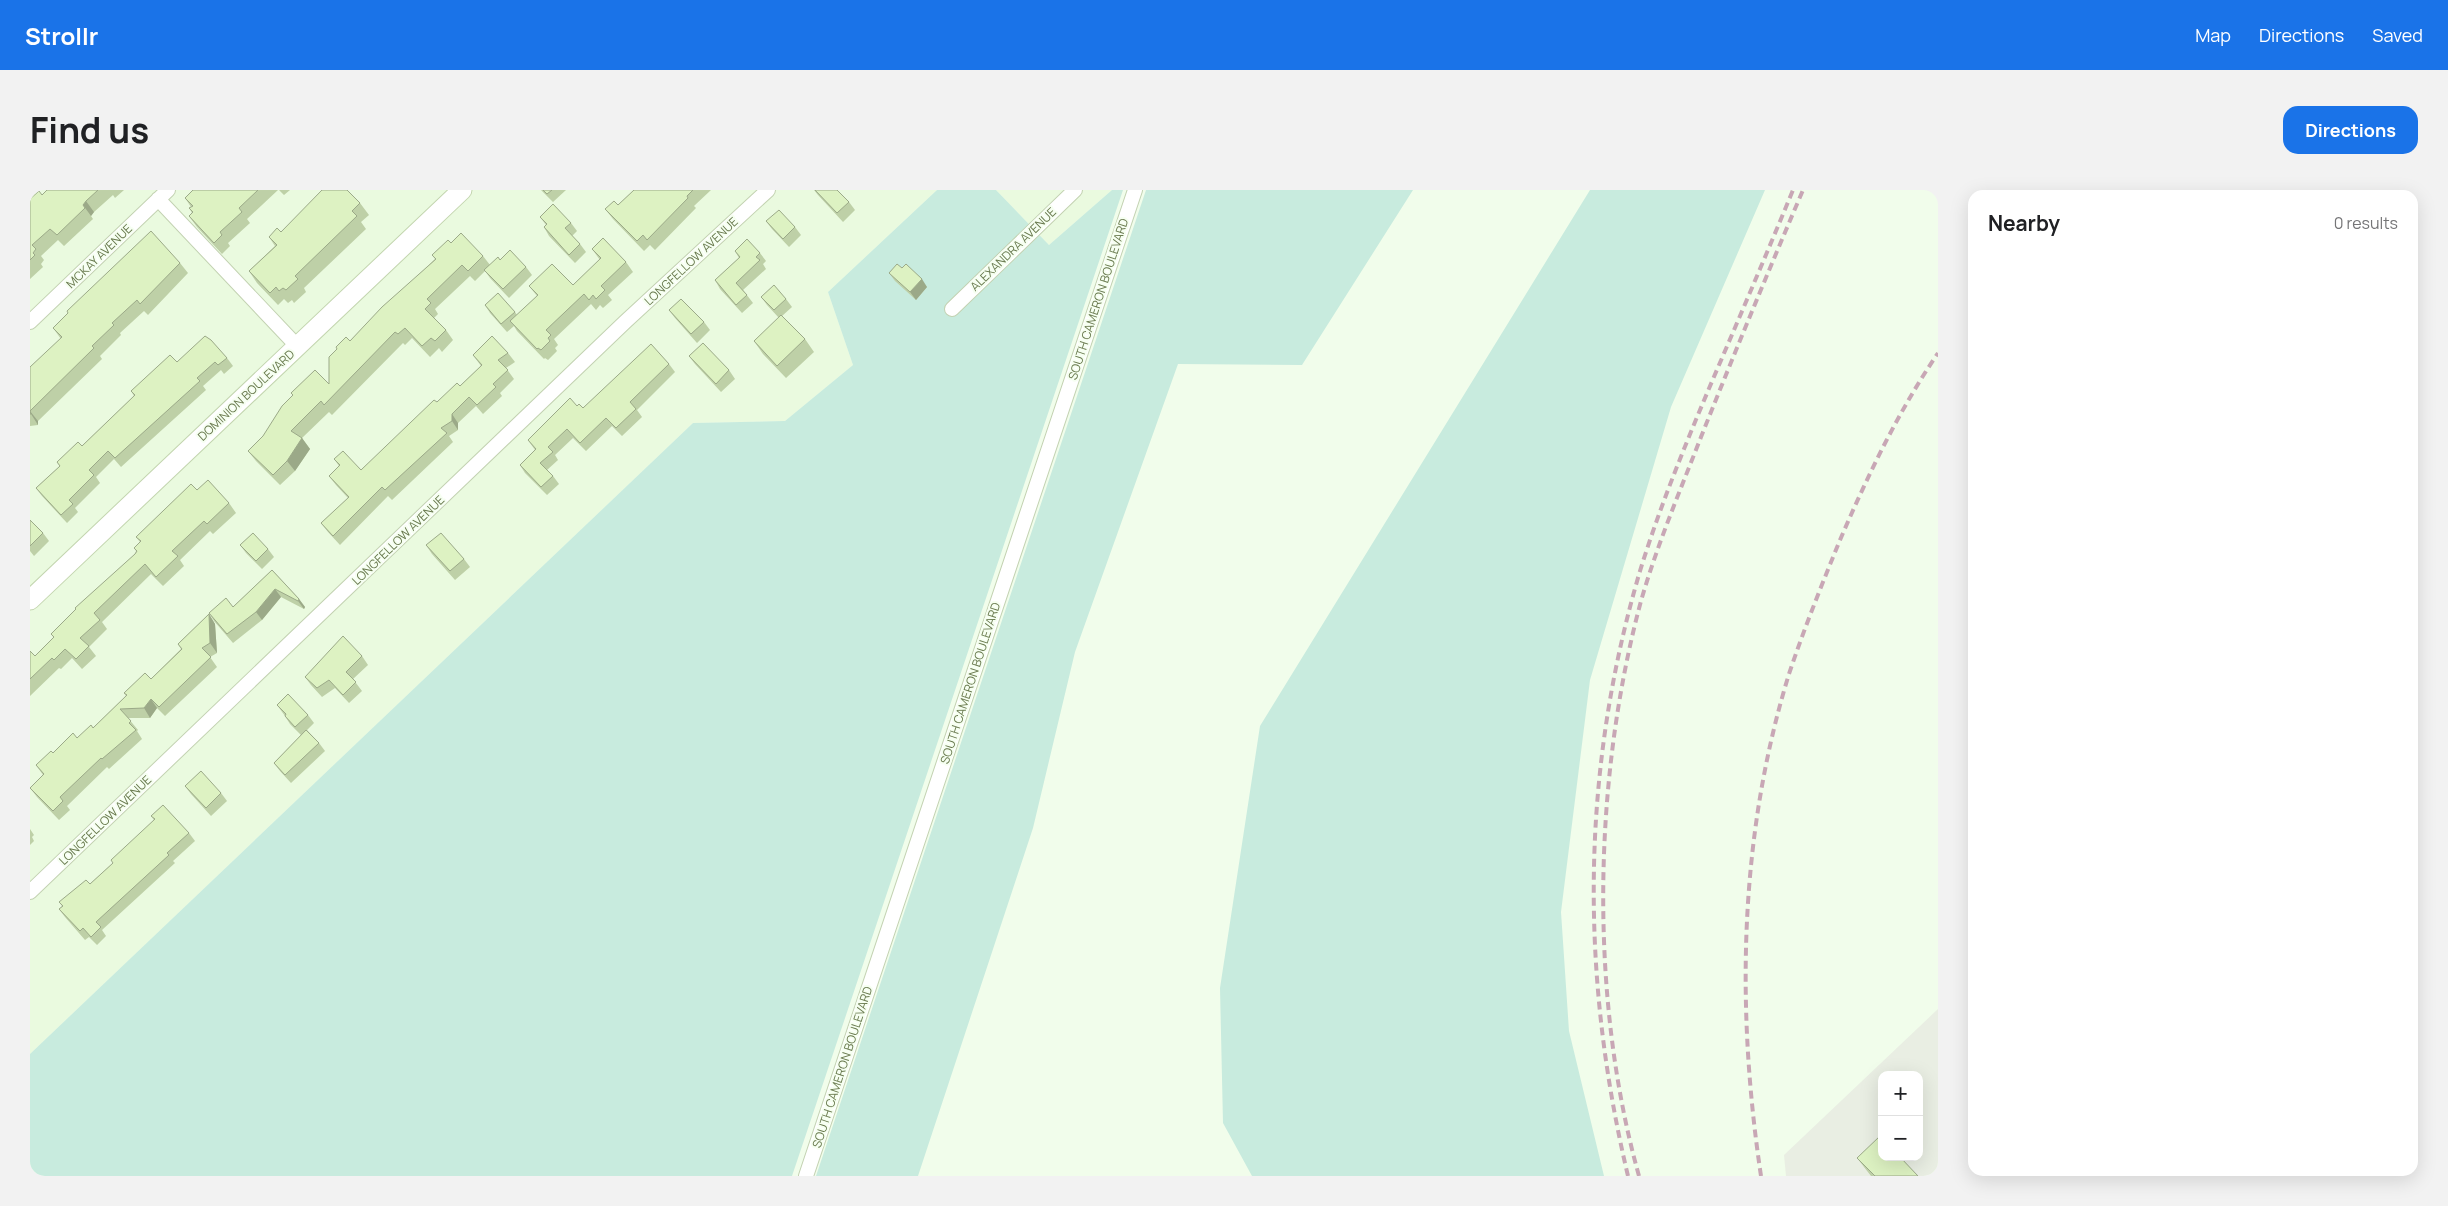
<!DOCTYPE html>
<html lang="en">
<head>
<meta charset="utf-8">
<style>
  body { margin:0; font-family:Manrope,sans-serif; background:#f2f2f2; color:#202124 }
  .controls { position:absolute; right:15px; bottom:15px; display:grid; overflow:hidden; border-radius:10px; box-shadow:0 5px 20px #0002 }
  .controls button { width:45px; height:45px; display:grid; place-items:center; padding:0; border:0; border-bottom:1px solid #e0e0e0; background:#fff; color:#202124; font:25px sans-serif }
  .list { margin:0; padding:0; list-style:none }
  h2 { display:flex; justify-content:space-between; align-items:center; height:65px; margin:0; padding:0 20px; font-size:21px }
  h2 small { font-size:16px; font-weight:400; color:#757577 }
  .map { position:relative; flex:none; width:1908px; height:986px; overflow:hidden; border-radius:15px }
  header { display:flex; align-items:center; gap:30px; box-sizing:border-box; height:70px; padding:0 25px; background:#1a73e8; color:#fff }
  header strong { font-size:24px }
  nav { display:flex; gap:28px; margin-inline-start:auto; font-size:18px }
  .intro { display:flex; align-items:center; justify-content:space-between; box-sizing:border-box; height:120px; padding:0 30px }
  h1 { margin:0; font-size:35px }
  .button { padding:12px 22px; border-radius:15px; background:#1a73e8; color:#fff; font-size:18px; font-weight:700 }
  main { display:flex; gap:30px; padding:0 30px }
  aside { flex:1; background:#fff; border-radius:15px; box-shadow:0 5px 20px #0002 }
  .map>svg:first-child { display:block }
</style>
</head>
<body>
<header>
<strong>Strollr</strong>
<nav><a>Map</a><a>Directions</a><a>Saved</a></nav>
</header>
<div class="intro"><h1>Find us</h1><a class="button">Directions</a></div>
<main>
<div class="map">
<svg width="1908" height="986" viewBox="0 0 1908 986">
  <rect width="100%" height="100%" fill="#f1fdeb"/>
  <path fill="#eafadf" d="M 0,0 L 907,0 L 798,102 L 823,175 L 755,231 L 663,233 L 0,864 Z
    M 966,0 L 1082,0 L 1019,55 Z"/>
  <path fill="#e9eee3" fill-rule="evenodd" d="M 1908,819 L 1908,986 L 1756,986 L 1754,965 ZM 1852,885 L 1889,885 L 1889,967 L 1852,967 Z"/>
  <path fill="#c8ebde" d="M 907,0 L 966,0 L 1019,55 L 1082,0 L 1093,0 L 762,986 L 0,986 L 0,864 L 663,233 L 755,231 L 823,175 L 798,102 Z
    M 1116,0 L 1383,0 L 1272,175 L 1148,174 L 1045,462 L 1003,638 L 888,986 L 786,986 Z
    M 1560,0 L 1735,0 L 1641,217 L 1560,490 L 1531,722 L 1539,841 L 1574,986 L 1222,986 L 1193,933 L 1190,798 L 1230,536 Z"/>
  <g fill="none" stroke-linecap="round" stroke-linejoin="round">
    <defs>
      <path id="street" d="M 128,9 L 267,156
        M 922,119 L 1045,0
        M 0,132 L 138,0
        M 0,702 L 595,132 L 738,0
        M 776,986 L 1105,0"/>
      <path id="secondary" d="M 0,410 L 432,0"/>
    </defs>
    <use href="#street" stroke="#c3d2b2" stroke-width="16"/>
    <use href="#secondary" stroke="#c3d5af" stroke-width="21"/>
    <use href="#street" stroke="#fff" stroke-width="14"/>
    <use href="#secondary" stroke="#fff" stroke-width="19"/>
    <path stroke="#c8a7b5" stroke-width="4" stroke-dasharray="8 5" stroke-linecap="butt" d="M 1598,986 C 1550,784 1551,581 1610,381 C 1630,316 1656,253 1683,189 C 1710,126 1737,63 1763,0
      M 1609,986 C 1559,808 1563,589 1611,411 C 1627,355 1650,301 1671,247 C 1704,164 1738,82 1773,0
      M 1731,986 C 1706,819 1709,646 1759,484 C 1774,439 1792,394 1810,350 C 1838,285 1868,222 1908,163"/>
  </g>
  <path fill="#bed0a7" d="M 17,0 L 94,0 L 85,8 L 83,5 L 64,22 L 61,26 L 63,29 L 34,56 L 28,50 L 11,66 L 14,70 L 11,74 L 13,77 L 0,89 L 0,9 L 12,5 Z
    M 163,0 L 248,0 L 217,29 L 220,33 L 198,53 L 200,56 L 192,64 L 167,37 L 159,26 L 162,23 L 159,18 L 161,17 L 155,8 Z
    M 249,0 L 260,0 L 254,5 Z
    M 511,0 L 536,0 L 523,12 Z
    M 604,0 L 681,0 L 664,16 L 666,18 L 625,60 L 620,55 L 614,61 L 583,29 L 575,19 L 588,15 Z
    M 784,0 L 807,0 L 819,12 L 825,20 L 813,32 L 788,5 Z
    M 330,13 L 339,25 L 331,32 L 336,39 L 274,98 L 276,102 L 264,113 L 262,110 L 258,113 L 254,109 L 248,115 L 227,93 L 219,81 L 245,56 L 239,47 Z
    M 510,27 L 541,33 L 547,41 L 542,46 L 550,54 L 556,62 L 545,73 L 519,46 L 514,37 L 516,35 Z
    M 736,31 L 765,37 L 771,45 L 759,57 L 742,39 Z
    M 421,53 L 453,66 L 460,75 L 470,70 L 496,77 L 502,85 L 479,108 L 460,88 L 455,81 L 445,91 L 440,86 L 405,119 L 408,124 L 404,128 L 416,140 L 423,150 L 412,162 L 409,158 L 400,167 L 382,148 L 375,155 L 373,153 L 302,225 L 299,222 L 272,248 L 280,259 L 265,281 L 250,295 L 226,271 L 218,261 L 299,194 L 320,151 L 405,69 L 402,65 Z
    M 562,59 L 596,72 L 603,82 L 578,105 L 582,110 L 573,118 L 570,115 L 566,120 L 561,114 L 524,149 L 528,155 L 525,158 L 527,161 L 518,170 L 515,168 L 514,169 L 487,141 L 484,136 L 477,142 L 460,123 L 455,115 L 485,122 L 487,125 L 507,106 L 499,96 L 543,95 L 570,70 Z
    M 705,61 L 730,63 L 736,71 L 733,74 L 736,79 L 713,100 L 723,113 L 712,123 L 690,99 L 685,90 L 709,68 Z
    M 150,73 L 158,83 L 118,125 L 114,121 L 90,143 L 91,145 L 70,166 L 72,169 L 8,231 L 8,235 L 0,236 L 0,177 L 31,149 L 23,138 Z
    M 872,78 L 897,97 L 886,110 L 865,91 L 859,83 Z
    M 731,107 L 756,109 L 762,117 L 752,126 L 775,149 L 784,162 L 756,188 L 733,164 L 724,151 L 749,128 L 737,115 Z
    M 639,120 L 674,132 L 680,140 L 667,153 L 645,128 Z
    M 478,163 L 485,172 L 476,178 L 484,189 L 470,203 L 472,206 L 453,224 L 446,216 L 428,233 L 428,240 L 419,246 L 423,252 L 362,310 L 358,306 L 310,355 L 298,342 L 291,333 L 318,308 L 306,295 L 299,286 L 309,276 L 304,269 L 331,280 L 407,212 L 430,196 L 451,176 L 443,165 Z
    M 659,166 L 699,180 L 705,189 L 691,202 L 665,174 Z
    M 197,168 L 203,176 L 194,184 L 191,180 L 173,196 L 176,200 L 91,277 L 84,269 L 66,287 L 70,293 L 45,318 L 48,322 L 37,333 L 12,306 L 6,298 L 30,276 L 27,272 L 52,256 L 104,206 L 101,201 L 147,172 Z
    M 639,174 L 645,182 L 607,220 L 612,227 L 592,246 L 582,236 L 556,261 L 543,248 L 525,265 L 528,270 L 517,280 L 523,286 L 529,294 L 517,305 L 495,283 L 490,275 L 505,260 L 498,250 L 547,216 L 553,218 Z
    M 167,300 L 199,313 L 206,323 L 183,344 L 180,341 L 150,370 L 154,376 L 133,396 L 121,384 L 72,432 L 77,439 L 59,457 L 66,466 L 52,479 L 42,468 L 31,479 L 29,478 L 0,506 L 0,461 L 5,466 L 24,448 L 21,444 L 105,364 L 106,361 L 104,358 L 110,352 L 106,347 Z
    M 0,330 L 13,343 L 19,351 L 4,366 L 0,361 Z
    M 210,355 L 238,359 L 244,367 L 232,379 L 216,363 Z
    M 396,355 L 434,369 L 440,377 L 425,390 L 402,364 Z
    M 242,380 L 269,409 L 275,417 L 274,419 L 251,407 L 232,430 L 203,453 L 184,431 L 179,423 L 203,417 Z
    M 179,424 L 185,434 L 187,463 L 180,467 L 187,477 L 135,526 L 127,518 L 120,528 L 98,528 L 108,540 L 107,541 L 112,549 L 79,579 L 77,577 L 37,616 L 40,620 L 29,630 L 7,607 L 0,598 L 13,585 L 6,575 L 23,563 L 63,538 L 96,506 L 94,503 L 121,489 L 151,459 L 148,454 Z
    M 332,466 L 338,475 L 323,489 L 332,501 L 319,513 L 305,498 L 292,507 L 281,495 L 275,487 Z
    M 247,515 L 278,525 L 284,533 L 277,540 L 289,553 L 295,561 L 261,593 L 250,581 L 244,573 L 271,545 L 260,534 L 255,526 Z
    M 155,596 L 191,603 L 197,611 L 181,626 L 161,604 Z
    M 121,626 L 159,643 L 165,651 L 143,671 L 145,673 L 72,740 L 76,746 L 67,755 L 59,747 L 55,750 L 35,727 L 29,719 L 32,716 L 29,712 L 60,694 L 83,673 L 124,630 Z
    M 0,639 L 4,645 L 2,647 L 4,651 L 0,655 Z
    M 1827,968 L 1888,986 L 1841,986 Z"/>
  <path fill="#9ba988" d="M 56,11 L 64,22 L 61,26 L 53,15 Z
    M 892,89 L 897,97 L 886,110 L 880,102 Z
    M 0,221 L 8,231 L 8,235 L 1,224 Z
    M 422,224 L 428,233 L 428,240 L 422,231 Z
    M 272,248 L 280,259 L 265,281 L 257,271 Z
    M 245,399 L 251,407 L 232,430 L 226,422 Z
    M 269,409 L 275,417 L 274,419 L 268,411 Z
    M 179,424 L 185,434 L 187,463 L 180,453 Z
    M 121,509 L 127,518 L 120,528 L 114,518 Z"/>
  <path fill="#ddf2c2" stroke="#9ba988" d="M 17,0 L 68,0 L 56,11 L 53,15 L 55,18 L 27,45 L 20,39 L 2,55 L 6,59 L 3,63 L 5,65 L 0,70 L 0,9 L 9,1 L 12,5 Z
    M 163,0 L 228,0 L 209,18 L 212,22 L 190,42 L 192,45 L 184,53 L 159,26 L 163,22 L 159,18 L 163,16 L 155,8 Z
    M 292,0 L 317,0 L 330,13 L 322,21 L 327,26 L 265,86 L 268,89 L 256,100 L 253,98 L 249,101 L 246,97 L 240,103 L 219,81 L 247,55 L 239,47 L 247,38 L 251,42 Z
    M 513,0 L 522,0 L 517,4 Z
    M 604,0 L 663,0 L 657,6 L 658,8 L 617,50 L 613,45 L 607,51 L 575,19 L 584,11 L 588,15 Z
    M 785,0 L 807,0 L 819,12 L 807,23 Z
    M 523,14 L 541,33 L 535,38 L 550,54 L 539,65 L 514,37 L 517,34 L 510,27 Z
    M 749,20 L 765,37 L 753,49 L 736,31 Z
    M 121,41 L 150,73 L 110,114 L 107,110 L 82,133 L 84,135 L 62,156 L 64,158 L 0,221 L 1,224 L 0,224 L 0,177 L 32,147 L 23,138 L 38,123 L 37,121 Z
    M 431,43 L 453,66 L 438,81 L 432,75 L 397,109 L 401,113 L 395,119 L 416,140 L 405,151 L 401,148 L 392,156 L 375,138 L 368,144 L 365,142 L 294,215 L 291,211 L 261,241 L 272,248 L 257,271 L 243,285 L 218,261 L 233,246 L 252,216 L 263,205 L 261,203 L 285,180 L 299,194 L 299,167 L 307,159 L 306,157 L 316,147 L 320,151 L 352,117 L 406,69 L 402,65 L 418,50 L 421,53 Z
    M 573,48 L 596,72 L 571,96 L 575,100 L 566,109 L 563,105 L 559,110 L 554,104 L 516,140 L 521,145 L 518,148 L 520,151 L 511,160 L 508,158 L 507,159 L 480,131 L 508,105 L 499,96 L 522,74 L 543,95 L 571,68 L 562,59 Z
    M 717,49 L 730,63 L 726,67 L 730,70 L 706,93 L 717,105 L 706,115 L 685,90 L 710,67 L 705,61 Z
    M 480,60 L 496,77 L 473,99 L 454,80 L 468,67 L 470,70 Z
    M 867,74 L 872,78 L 876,74 L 892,89 L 880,102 L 859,83 Z
    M 744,95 L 756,109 L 744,120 L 731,107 Z
    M 468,103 L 485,122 L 471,134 L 455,115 Z
    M 651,109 L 674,132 L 661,144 L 639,120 Z
    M 751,125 L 775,149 L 747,176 L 724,151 Z
    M 175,146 L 181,150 L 197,168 L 188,175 L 185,172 L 167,188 L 170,191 L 85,268 L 78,261 L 59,280 L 64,285 L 39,310 L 43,314 L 31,325 L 6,298 L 30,276 L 27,272 L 48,252 L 52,256 L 105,205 L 101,201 L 140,165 L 147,172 Z
    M 462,146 L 478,163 L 468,170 L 478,180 L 463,194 L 466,197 L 447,215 L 439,207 L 422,224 L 422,231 L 411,238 L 417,243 L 355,300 L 352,297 L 303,346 L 291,333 L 319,307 L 299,286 L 310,275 L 304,269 L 313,261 L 331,280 L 404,210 L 407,212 L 427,193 L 430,196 L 452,175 L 443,165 Z
    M 673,153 L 699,180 L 686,194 L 659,166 Z
    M 621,154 L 639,174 L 600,212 L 606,219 L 586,238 L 576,228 L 550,253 L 537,239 L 518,257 L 523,262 L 510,273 L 523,286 L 511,297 L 490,275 L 506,259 L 498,250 L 540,208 L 547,216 L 549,214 L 553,218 Z
    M 178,290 L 199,313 L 177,334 L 174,331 L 142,361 L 148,366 L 126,387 L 115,374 L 64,423 L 70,430 L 50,448 L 59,456 L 46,469 L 35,459 L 24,470 L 22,468 L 0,489 L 0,461 L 5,466 L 24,447 L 21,444 L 46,419 L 45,418 L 105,364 L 107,361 L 104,358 L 111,351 L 106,347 L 161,294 L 167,300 Z
    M 0,330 L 13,343 L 0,356 Z
    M 223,343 L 238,359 L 226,371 L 210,355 Z
    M 411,343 L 434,369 L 420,381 L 396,355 Z
    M 242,380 L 269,409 L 268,411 L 245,399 L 226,422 L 197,444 L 179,423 L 196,408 L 203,417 Z
    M 179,424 L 180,453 L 172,458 L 181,467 L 129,517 L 121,509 L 114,518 L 90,519 L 101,531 L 99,533 L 106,540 L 72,569 L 71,568 L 30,607 L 33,611 L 23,621 L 0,598 L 14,584 L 6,575 L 21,561 L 23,563 L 43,543 L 47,548 L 61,535 L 63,538 L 97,505 L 94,503 L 115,483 L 121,489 L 152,459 L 148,454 Z
    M 313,446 L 332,466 L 316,482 L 326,492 L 313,505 L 299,490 L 287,498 L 275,487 Z
    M 258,504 L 278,525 L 265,537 L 255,526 L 256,524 L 247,515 Z
    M 276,540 L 289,553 L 255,585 L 244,573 Z
    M 171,581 L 191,603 L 176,618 L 155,596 Z
    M 133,615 L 159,643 L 137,663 L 139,665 L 66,732 L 71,737 L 61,747 L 53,738 L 50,741 L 29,719 L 33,716 L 29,712 L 56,690 L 60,694 L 83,673 L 81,670 L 125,629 L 121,626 Z
    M 1850,946 L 1852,948 L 1852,967 L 1870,967 L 1888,986 L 1845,986 L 1827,968 Z"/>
  <g text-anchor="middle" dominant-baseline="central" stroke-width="4" stroke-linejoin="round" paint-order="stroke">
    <g font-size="12" fill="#68794d" stroke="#f6fff1">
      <text transform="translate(983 59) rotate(-44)">ALEXANDRA AVENUE</text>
      <text transform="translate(69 66) rotate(-44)">MCKAY AVENUE</text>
      <text transform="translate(661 71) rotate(-43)">LONGFELLOW AVENUE</text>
      <text transform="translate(1068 109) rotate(-72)">SOUTH CAMERON BOULEVARD</text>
      <text transform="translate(216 205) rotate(-43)">DOMINION BOULEVARD</text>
      <text transform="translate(368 350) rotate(-44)">LONGFELLOW AVENUE</text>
      <text transform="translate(940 493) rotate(-72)">SOUTH CAMERON BOULEVARD</text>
      <text transform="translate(75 630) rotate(-44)">LONGFELLOW AVENUE</text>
      <text transform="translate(812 877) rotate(-72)">SOUTH CAMERON BOULEVARD</text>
    </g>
  </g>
</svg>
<div class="controls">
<button>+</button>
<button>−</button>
</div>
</div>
<aside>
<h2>Nearby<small>0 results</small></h2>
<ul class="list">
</ul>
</aside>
</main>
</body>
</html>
